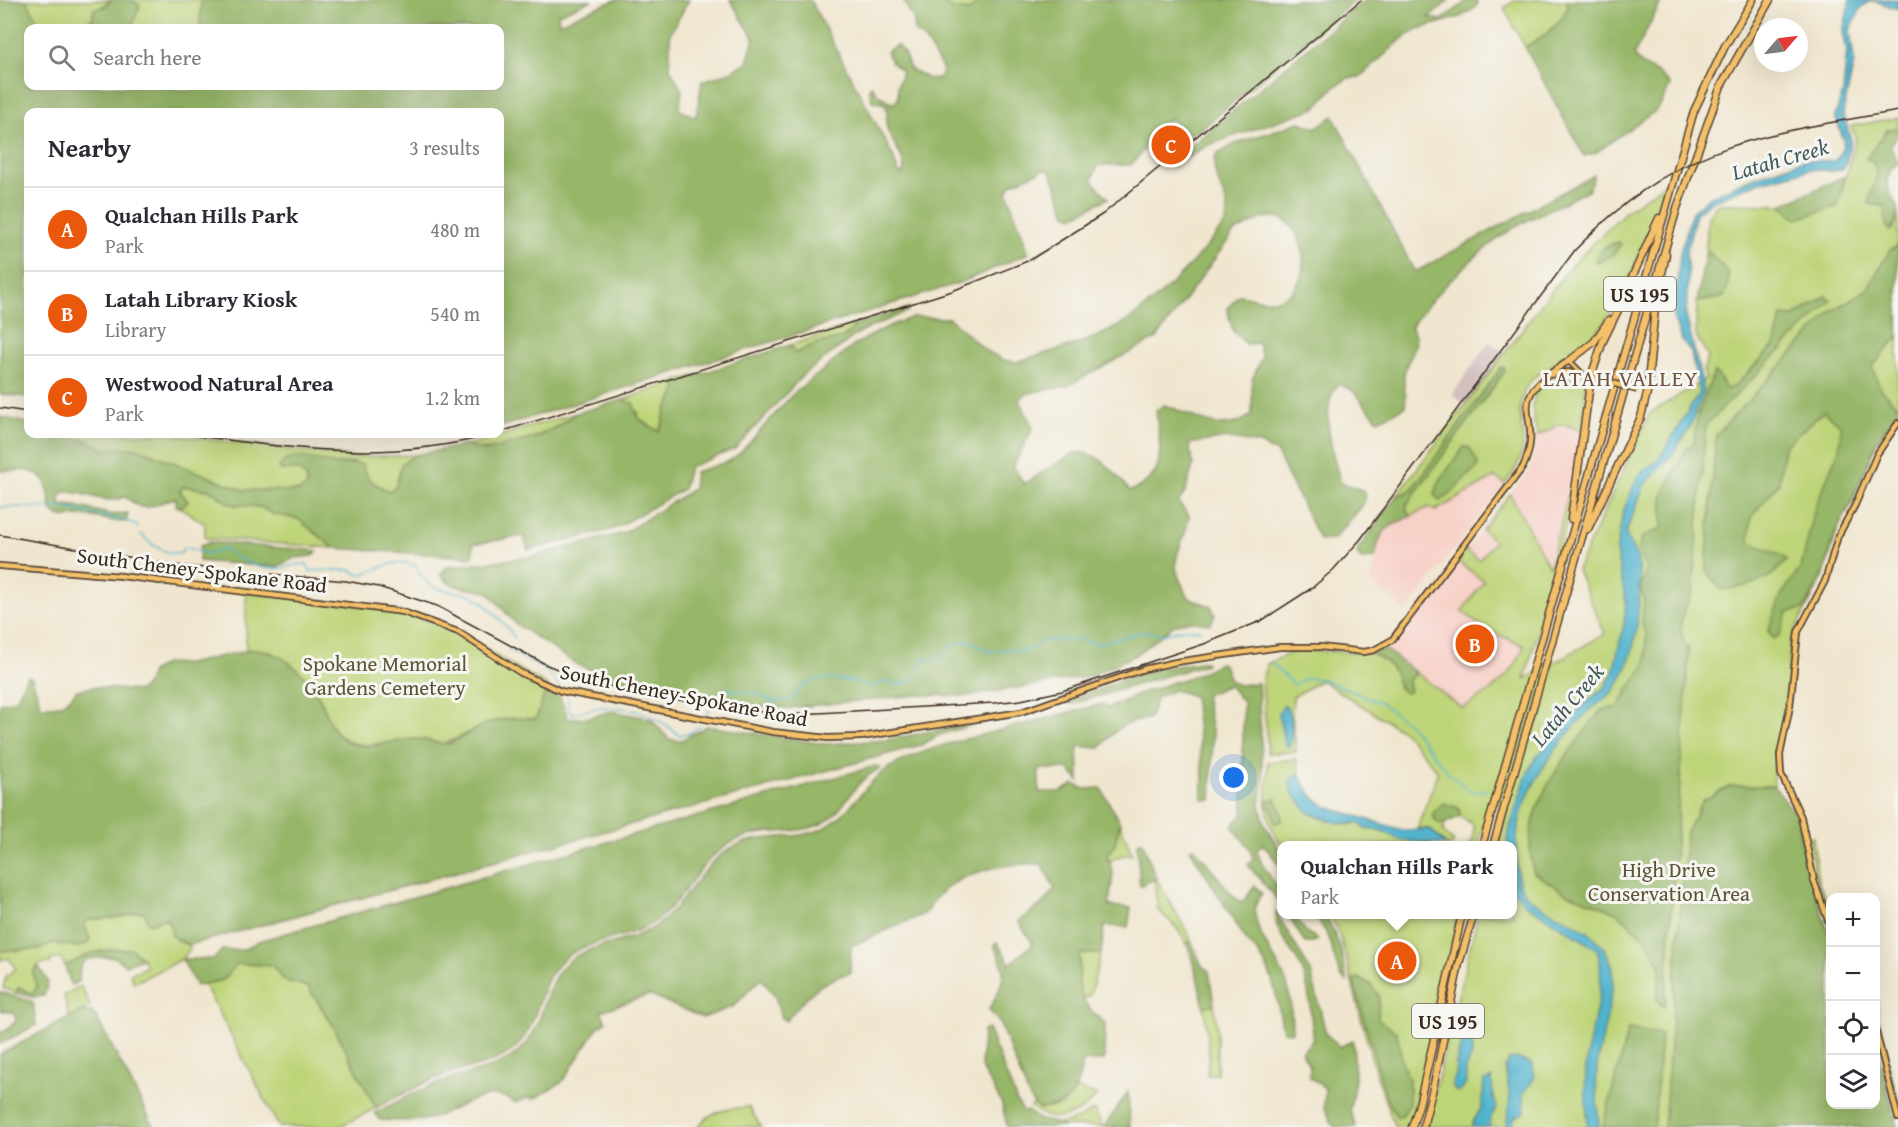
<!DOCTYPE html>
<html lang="en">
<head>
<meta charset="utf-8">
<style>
  body { margin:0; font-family:"Gentium Book Plus",serif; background:#f2f2f3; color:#2b2b33 }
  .controls { position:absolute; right:18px; bottom:18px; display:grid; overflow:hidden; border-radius:12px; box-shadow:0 6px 24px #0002 }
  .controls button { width:54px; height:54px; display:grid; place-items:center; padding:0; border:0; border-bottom:2px solid #e1e1e2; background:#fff; color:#2b2b33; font:30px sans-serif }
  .compass { position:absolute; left:1754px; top:18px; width:54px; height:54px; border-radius:50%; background:#fff; box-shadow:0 6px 24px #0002; rotate:62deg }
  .you { position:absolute; left:1234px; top:778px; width:21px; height:21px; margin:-15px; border:4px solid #fff; border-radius:50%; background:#1a73e8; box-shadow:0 0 0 9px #1a73e833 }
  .badge { display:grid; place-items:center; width:39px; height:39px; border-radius:50%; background:#ea580c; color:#fff; font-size:20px; font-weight:700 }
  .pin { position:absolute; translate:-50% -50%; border:3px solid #fff; box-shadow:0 2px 6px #0006 }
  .popup { position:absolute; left:1277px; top:841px; width:240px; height:78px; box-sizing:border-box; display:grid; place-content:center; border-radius:12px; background:#fff; filter:drop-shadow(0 2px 4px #0005); font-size:20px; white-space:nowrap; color:#7c7c81 }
  .popup b { font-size:22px; color:#2b2b33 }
  .popup::after { content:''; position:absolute; left:50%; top:100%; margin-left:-12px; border:12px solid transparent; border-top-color:#fff }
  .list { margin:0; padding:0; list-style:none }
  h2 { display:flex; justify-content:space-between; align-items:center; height:78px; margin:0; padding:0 24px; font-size:26px }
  h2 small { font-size:20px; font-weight:400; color:#7c7c81 }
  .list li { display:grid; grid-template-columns:39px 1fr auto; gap:18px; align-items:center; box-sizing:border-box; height:84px; padding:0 24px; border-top:2px solid #e1e1e2 }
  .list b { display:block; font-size:22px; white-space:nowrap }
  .list p { margin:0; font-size:20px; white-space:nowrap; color:#7c7c81 }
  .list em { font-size:20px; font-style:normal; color:#7c7c81 }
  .icon { flex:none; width:33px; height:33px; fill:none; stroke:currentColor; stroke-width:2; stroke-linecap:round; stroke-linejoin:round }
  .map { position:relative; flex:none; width:1898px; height:1127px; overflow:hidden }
  .search { position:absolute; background:#fff; box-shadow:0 6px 24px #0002; left:24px; top:24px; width:480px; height:66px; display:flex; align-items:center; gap:15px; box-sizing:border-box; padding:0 21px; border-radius:12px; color:#7c7c81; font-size:22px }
  .panel { position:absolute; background:#fff; box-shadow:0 6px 24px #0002; left:24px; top:108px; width:480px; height:330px; border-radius:12px }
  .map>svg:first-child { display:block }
</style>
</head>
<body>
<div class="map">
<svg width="1898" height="1127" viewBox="0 0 1898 1127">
  <rect width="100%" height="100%" fill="#f6f6f2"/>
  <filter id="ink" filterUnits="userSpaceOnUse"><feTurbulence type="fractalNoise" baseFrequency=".0167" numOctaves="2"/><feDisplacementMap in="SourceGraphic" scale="12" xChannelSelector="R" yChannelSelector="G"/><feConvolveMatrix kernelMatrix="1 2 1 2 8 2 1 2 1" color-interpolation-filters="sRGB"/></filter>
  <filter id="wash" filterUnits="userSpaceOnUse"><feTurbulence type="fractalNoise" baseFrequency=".008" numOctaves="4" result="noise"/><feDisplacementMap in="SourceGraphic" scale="24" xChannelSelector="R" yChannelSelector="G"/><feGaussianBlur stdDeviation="1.35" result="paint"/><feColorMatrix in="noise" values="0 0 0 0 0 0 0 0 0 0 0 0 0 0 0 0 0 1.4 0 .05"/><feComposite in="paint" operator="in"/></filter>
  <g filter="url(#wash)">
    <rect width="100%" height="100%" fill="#f0e6cf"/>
    <path fill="#f7d1c8" d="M 1560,424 L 1582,429 L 1579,456 L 1549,568 L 1510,494 L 1531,468 L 1536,437 Z
      M 1495,476 L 1505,484 L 1407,611 L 1371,582 L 1378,538 L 1387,527 L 1429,507 L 1435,511 Z
      M 1482,530 L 1495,541 L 1479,560 L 1466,550 Z
      M 1457,561 L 1484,581 L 1462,611 L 1484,628 L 1524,646 L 1520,659 L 1490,693 L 1462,708 L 1385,649 L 1395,642 Z"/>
    <path fill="#d2bfc0" d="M 1489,342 L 1507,354 L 1470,408 L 1452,395 Z"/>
    <path fill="#bed478" stroke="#7c7f4b" stroke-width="1.5" fill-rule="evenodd" d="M 26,0 L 111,0 L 93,13 L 92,20 L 72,28 L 42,28 Z
      M 132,0 L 201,0 L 200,28 L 131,28 L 139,7 Z
      M 943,0 L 980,0 L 969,11 L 949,8 Z
      M 1515,0 L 1567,0 L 1568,7 C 1558,27 1545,36 1525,47 L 1504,8 Z
      M 1898,118 L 1898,128 L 1887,130 L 1874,163 L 1877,175 L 1868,204 L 1885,206 L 1886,225 L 1893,229 L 1898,215 L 1898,246 L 1890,250 L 1867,290 L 1831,312 L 1898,302 L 1898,416 L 1878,439 L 1853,501 L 1838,528 L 1824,575 L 1794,632 L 1790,645 L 1788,698 L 1773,770 L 1774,786 L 1801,827 L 1810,881 L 1830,934 L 1830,1104 L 1876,1104 L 1876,1044 L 1897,1127 L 1426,1127 L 1478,915 L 1512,914 L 1512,846 L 1497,845 L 1508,810 L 1491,799 L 1478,845 L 1469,845 L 1473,840 L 1474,825 L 1460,816 L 1459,808 L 1443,803 L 1434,819 L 1444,824 L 1443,832 L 1454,842 L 1451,845 L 1446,845 L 1430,829 L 1418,828 C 1421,811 1438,782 1437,770 L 1404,732 L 1321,680 L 1293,697 L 1292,713 L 1296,752 L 1268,753 L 1262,679 L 1267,664 L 1297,650 L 1372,653 L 1387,662 L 1394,672 L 1399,688 L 1408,682 L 1415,672 L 1462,708 C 1489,694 1514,676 1524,646 L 1484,628 L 1462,611 L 1484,581 L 1457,561 L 1466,550 L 1479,560 L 1495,541 L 1482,530 L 1510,494 L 1549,567 L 1579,456 L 1568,516 L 1525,679 L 1605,634 L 1577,570 L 1650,413 L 1706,379 L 1703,371 L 1708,356 L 1696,336 L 1697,302 L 1724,297 L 1729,274 L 1706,249 L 1708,216 L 1718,204 L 1782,205 L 1797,219 L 1838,206 L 1856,139 L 1851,126 ZM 1826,296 L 1831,300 L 1729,402 L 1718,375 L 1726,389 L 1734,387 L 1774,346 L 1782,316 L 1793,317 Z
      M 1667,182 C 1646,235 1628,299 1589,341 C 1571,361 1537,365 1525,390 C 1509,423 1541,442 1505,484 L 1495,477 L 1435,511 L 1429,507 L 1411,516 L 1406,509 L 1407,504 L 1505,371 L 1504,368 L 1501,368 L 1412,489 L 1404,494 L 1398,494 L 1569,268 L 1626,211 Z
      M 856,324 C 844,343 831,339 813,345 C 807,347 802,351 795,353 L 791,345 Z
      M 1568,377 L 1582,380 L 1586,385 L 1582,429 L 1560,424 L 1538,436 C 1528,407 1530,376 1568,377 Z
      M 678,381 C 676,394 673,398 667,408 C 662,416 666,424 658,431 L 639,419 L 638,412 L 622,400 Z
      M 577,413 C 553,430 495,461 467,445 Z
      M 58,434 L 165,434 L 353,457 L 415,455 L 401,465 L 396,487 L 389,491 L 370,481 L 354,462 L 336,464 L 295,457 L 281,470 L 297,470 L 306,477 L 308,486 L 300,491 L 243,490 L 137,448 L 104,449 L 86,440 L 66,438 Z
      M 183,486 L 211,491 L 229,504 L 260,507 L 273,514 L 298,519 L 334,548 L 205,538 L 205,524 L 180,507 L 188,501 L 180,491 Z
      M 246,592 L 388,609 L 442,624 L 548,686 L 536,719 L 509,718 L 494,721 L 444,744 L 416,739 L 369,745 L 352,743 L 337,733 L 330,724 L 322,702 L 291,664 L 268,651 L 246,650 Z
      M 1296,759 L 1300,776 L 1298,774 L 1292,792 L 1309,813 L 1321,818 L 1347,825 L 1358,823 L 1365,828 L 1383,831 L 1400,840 L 1418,840 L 1431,845 L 1282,845 C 1260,815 1268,796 1268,762 Z
      M 1120,823 L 1132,854 L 1116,857 L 1110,862 L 1107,855 L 1114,846 Z
      M 1813,837 L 1818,881 L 1830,909 L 1830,920 L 1814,874 L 1809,838 Z
      M 1156,878 L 1189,935 L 1191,941 L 1187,944 L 1176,927 L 1158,910 L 1154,881 Z
      M 141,911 C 163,925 165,908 177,941 L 189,945 L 190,949 L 182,959 L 134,983 L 130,974 L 146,967 L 142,958 L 132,949 L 76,961 L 65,966 L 61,959 L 51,959 L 51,963 L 40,964 L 33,972 L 37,987 L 34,992 L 30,993 L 19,987 L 16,993 L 3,988 L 6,976 L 16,969 L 9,958 L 0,960 L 0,951 L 39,949 L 53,943 L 78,947 L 87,944 L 90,939 L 84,925 L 88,920 L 122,917 Z
      M 1330,915 L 1458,915 L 1416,1103 L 1407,1127 L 1395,1127 C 1378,1086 1367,1042 1356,998 C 1348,970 1345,941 1330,915 Z
      M 1080,954 L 1101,954 L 1090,995 L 1082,1000 L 1079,989 Z
      M 237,964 L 272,965 L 284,980 L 308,987 L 334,1027 L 376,1108 L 339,1127 L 279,1127 L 204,984 L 223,980 Z
      M 81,986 L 90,1006 L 69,1018 L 64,995 Z
      M 1876,993 L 1883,1045 L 1898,1097 L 1898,1107 L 1878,1032 Z
      M 1214,1004 L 1217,1027 L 1217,1074 L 1207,1075 L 1209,1054 L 1204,1007 Z
      M 1076,1089 L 1097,1095 C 1080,1116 1054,1127 1031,1107 L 1034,1104 L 1040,1109 L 1061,1106 Z
      M 749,1107 L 761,1127 L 698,1127 C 711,1109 729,1109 749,1107 Z
      M 1094,1110 L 1103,1127 L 1061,1126 L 1061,1124 L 1079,1119 Z"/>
    <path fill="#96b668" stroke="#687043" stroke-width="1.5" fill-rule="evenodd" d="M 0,0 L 26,0 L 42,28 L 28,28 L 28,86 L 160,86 L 189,91 L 200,86 L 500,86 L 500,28 L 200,28 L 201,0 L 592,0 L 558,14 L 559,23 L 615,0 L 689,0 L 670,34 L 670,68 L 682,91 L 679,110 L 696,117 L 702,81 L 731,72 L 747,62 L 754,38 L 730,0 L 810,0 L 893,156 L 898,172 L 903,174 C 908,161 893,144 888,132 C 883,123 891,113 885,104 L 872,101 L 869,88 L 872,86 L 877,94 L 893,104 L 898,99 L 898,85 L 902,71 L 892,63 L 886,52 L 897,45 L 905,55 L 910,69 L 929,79 L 939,78 L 943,69 L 925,40 L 915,32 L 914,20 L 903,0 L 943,0 L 949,8 L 969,11 L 980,0 L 1355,0 L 1201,129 L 1187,135 L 1170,118 L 1131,165 L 1098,165 L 1092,180 L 1108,198 L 1072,217 L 1066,212 L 1051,172 L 1044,169 L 1011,184 L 1007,192 L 1029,253 L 962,282 L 500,427 L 500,112 L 28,112 L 28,397 L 0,394 Z
      M 111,0 L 132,0 L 140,6 L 131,28 L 72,28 L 92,20 L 94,9 L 104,7 Z
      M 1365,0 L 1449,0 L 1429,18 L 1442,20 L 1468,0 L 1476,0 L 1478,3 L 1474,9 L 1460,17 L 1418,29 L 1403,38 L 1360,77 L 1348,78 L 1332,89 L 1315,108 L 1208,145 L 1174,166 L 1171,163 Z
      M 1567,0 L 1662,0 L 1634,55 C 1645,73 1658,66 1670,86 L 1658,109 L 1595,153 L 1584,156 L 1525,47 C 1545,36 1558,27 1568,7 Z
      M 1333,116 L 1415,272 L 1594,175 L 1589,189 C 1566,203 1542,212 1519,225 C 1483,245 1436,292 1411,326 C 1422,349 1411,349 1405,370 C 1401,382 1408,394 1405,407 L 1378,420 L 1352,390 L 1339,384 C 1318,402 1333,459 1341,483 L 1362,490 L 1366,495 L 1363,505 L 1334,539 L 1320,541 L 1277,453 L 1260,444 L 1226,438 L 1189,444 L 1193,465 L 1185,493 L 1178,502 L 1189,516 C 1182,557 1163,556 1190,599 L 1211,606 L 1215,615 L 1210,624 L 1189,621 L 1176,624 L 1135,655 L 1090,676 L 966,696 L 916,695 L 788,708 L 761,707 L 637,688 L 576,664 L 516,624 L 488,592 C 470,588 451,590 440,574 L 447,567 L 530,557 L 624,533 L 693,489 L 695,472 L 729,461 L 740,453 L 792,395 L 856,344 L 891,325 L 914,317 L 949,318 L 985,350 L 1003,360 L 1016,362 C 1047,352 1082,345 1111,330 C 1152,310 1197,259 1225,224 C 1235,196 1207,180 1216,155 L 1235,144 L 1300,122 L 1315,128 ZM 1263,218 C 1266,218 1273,216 1277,217 C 1311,227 1313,294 1276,300 C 1264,302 1250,297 1239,295 L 1227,309 L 1233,331 L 1246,344 L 1258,343 L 1262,357 L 1252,380 L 1252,414 C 1222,439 1194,414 1164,405 L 1156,411 C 1160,445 1169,477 1130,491 C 1114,474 1102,450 1074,453 L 1024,484 L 1013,466 L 1033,428 L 1019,399 L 1028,393 L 1067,386 L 1157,338 L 1234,232 Z
      M 1898,128 L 1898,136 L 1890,145 L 1898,163 C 1882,175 1885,191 1898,205 L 1898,215 L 1890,231 L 1886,225 L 1884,206 L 1868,204 L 1877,175 L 1874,163 L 1866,158 L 1887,130 Z
      M 1845,176 L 1838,206 L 1797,219 L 1782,205 Z
      M 1619,242 L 1621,244 L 1613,255 L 1599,262 L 1595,261 C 1600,248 1606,245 1619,242 Z
      M 1898,246 L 1898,340 L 1895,340 L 1872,367 L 1881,390 L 1898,406 L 1898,414 L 1887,425 L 1878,439 L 1852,501 L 1837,528 L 1823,575 L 1804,609 L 1788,612 L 1780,635 L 1774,639 L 1768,631 L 1781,595 L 1801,568 L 1815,508 L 1839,449 L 1841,426 L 1824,411 L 1784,447 L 1779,483 L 1751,517 L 1749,541 C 1761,549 1778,551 1787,560 C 1768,584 1749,586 1721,590 L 1706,571 L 1716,435 L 1831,312 L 1867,290 L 1890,250 Z
      M 1706,249 C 1723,268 1735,271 1724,297 L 1697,302 Z
      M 1826,296 L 1831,300 L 1706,425 L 1693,592 C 1682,611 1675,631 1689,650 L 1665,1006 L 1662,1006 L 1657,999 L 1661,966 L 1647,940 L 1616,912 L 1564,892 L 1534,873 C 1515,812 1566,756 1601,710 L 1618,707 L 1646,662 L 1646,633 L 1642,625 L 1644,600 L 1640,587 L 1647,571 L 1638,550 L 1642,537 L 1662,528 L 1663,494 L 1686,449 L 1693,444 L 1698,414 L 1714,372 L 1718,375 L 1726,389 L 1734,387 L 1774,346 L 1782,316 L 1793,317 Z
      M 909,308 L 908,311 L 860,332 L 803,375 L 735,449 L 689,467 L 683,489 L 614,529 L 528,550 L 524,536 L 473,544 L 473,557 L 334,548 L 298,519 L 273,514 L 260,507 L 229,504 L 211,490 L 183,486 L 180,491 L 188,502 L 180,507 L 176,506 L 176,498 C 164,500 154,508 142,507 C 134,506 132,499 124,497 C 103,506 82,489 63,492 L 59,502 L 61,505 L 76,506 L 112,515 L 128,513 L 126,522 C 111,522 97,516 82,516 C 69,515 64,522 51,511 C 48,469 38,469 0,471 L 0,417 L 28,423 L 28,434 L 58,434 L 66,438 L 86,440 L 104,449 L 137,448 L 243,490 L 300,491 L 307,486 L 306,477 L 297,470 L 281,470 L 279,467 C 289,449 318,461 334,464 C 344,465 352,462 363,465 C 365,480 376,485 389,491 L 396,487 L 401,465 L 415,455 L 467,445 L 484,451 L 537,437 L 556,428 L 577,413 L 622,400 L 633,403 L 639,419 L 658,431 C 666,424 662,416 667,408 C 673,398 676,394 678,381 L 791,345 L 795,353 C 802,351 807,347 813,345 C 832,339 844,343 856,324 Z
      M 1504,367 L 1505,371 L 1407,504 L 1406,509 L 1411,516 C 1386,528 1379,529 1375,558 L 1362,559 L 1357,555 L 1358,549 L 1398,494 L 1404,494 L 1412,489 L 1501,368 Z
      M 1464,447 L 1469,447 L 1478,463 L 1477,468 C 1462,477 1456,494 1440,501 L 1434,495 L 1440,480 Z
      M 210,542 L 317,551 L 313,556 L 294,558 L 276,567 L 199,561 L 200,546 Z
      M 254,649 C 283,651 311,677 322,703 C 328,718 332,733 346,741 C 367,753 396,738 419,739 C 429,739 439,746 450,743 C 459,740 466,734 474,730 C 493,718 514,717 536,719 L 545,692 L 560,697 L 568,719 L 591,717 L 612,711 L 651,719 L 669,739 L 680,741 L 707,726 L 825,744 L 887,740 L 992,719 L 939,735 L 921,745 L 189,945 L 172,936 L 170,923 L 165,918 L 150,924 L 147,921 L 146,914 L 141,911 L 122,917 L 88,920 L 84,925 L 90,939 L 87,944 L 78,947 L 53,943 L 39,949 L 0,951 L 0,703 L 16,700 L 27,676 L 32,678 L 41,706 C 60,707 65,705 77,690 L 94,687 L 139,691 L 146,686 L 151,672 L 166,663 L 187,664 Z
      M 1385,649 L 1415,672 L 1408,682 L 1410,691 L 1405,693 C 1397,687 1398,681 1394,672 C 1389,662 1380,658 1372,653 Z
      M 1205,661 L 1206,664 L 1072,704 L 1069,703 L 1070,700 L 1146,671 Z
      M 1220,663 L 1224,665 L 1230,680 L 1238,685 L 1258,683 L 1263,780 L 1260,805 L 1265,825 L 1281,852 L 1281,867 L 1263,844 L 1257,850 C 1260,870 1282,884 1281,904 L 1248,865 L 1253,860 L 1250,849 L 1232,826 L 1243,814 L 1243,702 L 1229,685 L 1205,695 L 1213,736 L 1211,800 L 1202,799 L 1203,776 L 1194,696 L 1174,690 L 1157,697 L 1149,719 C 1126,720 1114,730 1100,748 L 1078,746 L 1079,781 L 1068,769 L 1039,769 L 1039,792 L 1060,792 L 1074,784 L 1084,789 L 1101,788 L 1120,823 L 1114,846 L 1107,855 L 1113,873 L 1109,906 L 1131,908 L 1128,927 L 1104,926 L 1101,954 L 1080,954 C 1078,987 1076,1002 1105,1023 L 1104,1060 L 1083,1062 C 1075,1094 1074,1104 1040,1109 L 1031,1101 L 999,1022 L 989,1010 C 1003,982 1010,974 994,945 L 997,942 L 1010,964 L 1033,944 L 1018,921 L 1042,904 L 1055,889 L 1042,864 C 1002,862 945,873 926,913 L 851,946 L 850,973 C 820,980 804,998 786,1021 L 781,1018 L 775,996 L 761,978 L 734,1006 L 703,1018 L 649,995 L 601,1011 L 606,1022 L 598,1027 L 562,1082 L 532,1100 L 530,1097 L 515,1103 C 485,1080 453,1117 421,1120 C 409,1121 394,1121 380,1120 L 375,1113 C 397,1102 418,1090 441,1082 C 471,1071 504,1070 526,1044 C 548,1018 542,979 573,958 C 595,943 625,944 649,930 C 683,911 696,871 728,850 C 757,831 794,843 824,828 C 851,814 864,783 890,767 C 923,749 957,741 993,732 C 1029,723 1066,713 1102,704 L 1109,708 L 1144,692 L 1196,675 Z
      M 875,766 L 880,768 C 874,772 867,776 861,782 C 847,795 840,816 821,824 C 792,837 758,826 729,844 C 697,863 684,901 654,922 C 627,940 592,938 566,957 C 536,980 542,1022 516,1047 C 496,1066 466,1067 441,1076 C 418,1085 397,1097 376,1108 L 334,1027 L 308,987 L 284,980 L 272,965 L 237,964 L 223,980 L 196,986 L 182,959 L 214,959 L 222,950 L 243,950 L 259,941 Z
      M 1731,786 L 1774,786 L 1797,816 L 1804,860 L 1830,937 L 1830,1104 L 1876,1104 L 1876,1047 L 1897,1127 L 1664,1127 L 1686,832 L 1703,800 Z
      M 1276,798 L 1282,814 L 1282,821 L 1275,823 L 1272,809 L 1266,807 L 1266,801 Z
      M 1443,803 L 1459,808 L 1460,816 L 1444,824 L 1438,823 L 1432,814 Z
      M 1142,841 L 1156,878 L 1140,886 L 1137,844 Z
      M 1194,847 L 1233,896 L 1242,903 L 1255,886 L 1262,893 C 1239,921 1280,958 1287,985 C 1292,1000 1291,1017 1292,1032 L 1283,1031 C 1277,1001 1274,963 1248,943 L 1190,849 Z
      M 1276,912 L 1311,972 L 1326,1034 L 1340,1047 L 1353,1040 L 1355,1079 L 1350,1110 L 1356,1127 L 1334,1127 L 1324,1107 L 1325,1088 L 1309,1077 L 1310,1067 L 1302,1052 L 1312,1041 L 1313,1033 C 1310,1012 1310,987 1301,967 C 1294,951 1272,930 1276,912 Z
      M 1288,915 L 1294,915 L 1306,932 L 1318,939 L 1312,943 L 1305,943 Z
      M 1314,915 L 1326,915 L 1340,947 L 1347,981 L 1341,977 L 1326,932 Z
      M 1191,941 L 1202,966 L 1209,971 L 1214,1004 L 1204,1007 L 1193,959 L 1187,944 Z
      M 116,949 L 132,949 L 142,958 L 125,965 L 115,957 C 94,958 77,954 79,981 L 71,985 L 65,966 L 91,953 Z
      M 39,967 L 48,982 L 44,996 L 31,997 L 16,993 L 19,987 L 30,993 L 34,992 L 37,987 L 33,972 Z
      M 1358,978 L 1369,983 L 1379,996 L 1378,1019 L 1397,1033 L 1403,1066 L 1409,1078 L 1409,1105 L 1402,1116 L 1397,1117 L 1387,1101 L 1353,980 Z
      M 0,992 L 33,1002 L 36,1025 L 0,1044 L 0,1032 L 6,1031 L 16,1021 L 14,1013 L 0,1010 Z
      M 82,1011 L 91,1012 L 97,1018 L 154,1127 L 0,1127 L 0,1054 Z
      M 988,1029 L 1017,1102 L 1024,1113 L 1027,1111 L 1040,1120 L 1061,1124 L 1062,1127 L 1007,1127 L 1002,1104 L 981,1067 L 983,1031 Z
      M 1628,1029 L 1661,1034 L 1654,1127 L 1603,1127 Z
      M 1128,1092 L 1130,1127 L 1104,1127 Z"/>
    <path fill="#4fb3cd" stroke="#456e76" stroke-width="1.5" d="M 1850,0 L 1898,0 L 1898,9 L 1875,1 L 1868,2 L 1861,8 L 1850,30 L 1854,62 L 1843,113 L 1851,140 L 1846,164 L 1842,169 L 1833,171 L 1811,169 L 1753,184 L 1711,202 L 1696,213 L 1686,252 L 1688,275 L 1686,316 L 1704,391 L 1690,427 L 1672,455 L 1645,484 L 1626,532 C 1626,542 1634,548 1637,557 C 1642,573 1639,599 1638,616 C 1636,641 1629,673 1612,692 C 1604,701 1592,707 1584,716 C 1555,747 1526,785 1518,828 C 1516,841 1515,875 1521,887 C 1534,916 1597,917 1612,965 C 1618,984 1599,1045 1597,1068 C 1595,1087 1598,1108 1599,1127 L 1588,1127 C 1586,1103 1584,1081 1587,1058 C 1591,1021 1608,986 1597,949 L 1525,904 L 1513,890 L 1512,846 L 1507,845 L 1510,827 L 1527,774 L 1535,759 L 1579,709 L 1605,687 L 1613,672 L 1624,624 L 1626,601 L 1616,552 L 1623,512 L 1636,480 L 1644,470 L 1657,462 L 1699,393 L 1691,352 L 1681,339 L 1674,320 L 1680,253 L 1692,212 L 1709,197 L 1750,179 L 1804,160 L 1834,161 L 1841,154 L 1844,141 L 1835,116 L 1843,92 L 1847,51 L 1843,32 Z
      M 1284,705 C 1292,710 1294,739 1289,747 L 1285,744 L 1278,713 Z
      M 1298,774 L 1313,797 L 1327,807 L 1402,830 L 1430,829 L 1446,845 L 1400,840 L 1383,831 L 1365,828 L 1358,823 L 1338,823 L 1309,813 L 1292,792 L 1290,780 Z
      M 1469,1009 L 1478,1009 L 1481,1017 L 1472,1036 L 1472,1056 L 1466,1067 L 1466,1083 L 1461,1091 L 1455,1091 L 1452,1083 L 1456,1075 L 1456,1064 Z
      M 1516,1058 L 1532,1064 L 1535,1077 L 1523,1094 L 1525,1112 L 1515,1117 L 1511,1127 L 1506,1127 L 1510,1097 L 1505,1067 L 1509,1059 Z
      M 1492,1078 L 1493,1097 L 1497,1107 L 1491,1117 L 1490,1127 L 1473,1127 L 1473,1122 L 1482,1107 L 1484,1081 Z"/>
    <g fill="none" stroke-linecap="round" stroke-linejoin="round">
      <path stroke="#4fb3cd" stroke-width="1.5" d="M 0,507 L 66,508 L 130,522 L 138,527
        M 141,534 C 151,545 167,556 182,553 L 183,547 L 209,554 L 224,549 C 240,560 258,571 279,568 C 290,567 295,563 307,564 L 310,571 L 351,570 L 359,575 C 380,569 393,558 415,565 C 434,602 451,584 477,598 C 484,602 514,633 514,638
        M 509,650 L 546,670 L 559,685
        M 1218,651 L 1243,648
        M 1271,663 L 1294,685 L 1306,678 L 1323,679 L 1383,704 L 1410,725 L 1449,774 L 1472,792 L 1487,790
        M 568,698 L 568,708 L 573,714 C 583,712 595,707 605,707 C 633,707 658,716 679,735 L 690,733 L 700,726
        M 711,699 L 725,689 L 759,694 L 770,701 L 791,700 C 796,695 801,687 808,683 C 818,674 860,682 873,687 L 887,681 L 897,685 L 911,682 L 925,657 L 935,661 L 953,644 L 970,641 L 990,652 L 1005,649 L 1019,651 L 1031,649 L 1043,641 L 1078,639 L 1097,644 L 1146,631 L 1162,635 L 1182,629 L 1200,630
        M 708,714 L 709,709"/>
    </g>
  </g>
  <g filter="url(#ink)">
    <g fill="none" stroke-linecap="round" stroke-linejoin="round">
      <defs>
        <path id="major" d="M 1548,375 L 1568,372 L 1598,379
          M 0,566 L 121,576 L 403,612 L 458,632 L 521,673 L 561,691 L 773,732 L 828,738 L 861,737 L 1021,712 L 1144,669 L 1176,662 L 1280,647 L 1321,647 L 1364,652 L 1374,650 L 1392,640 L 1523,467 C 1548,413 1495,405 1569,361 L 1583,375
          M 1830,926 L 1814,881 L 1801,817 L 1781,774 L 1780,755 L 1790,706 L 1798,632 L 1825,581 L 1838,536 L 1855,505 L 1877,454 L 1898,423
          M 1876,1032 L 1898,1118"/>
        <path id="highway" d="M 1625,293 L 1659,218
          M 1569,361 L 1594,342 L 1609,320
          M 1571,519 L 1591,377 L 1603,341 L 1627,292
          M 1588,529 L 1641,417 L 1647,393 L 1655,308 L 1666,254
          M 1482,846 L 1694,111 L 1725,46 L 1753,0
          M 1493,846 L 1677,208 L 1721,86 L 1770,0
          M 1412,1127 L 1419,1105 L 1462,914
          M 1423,1127 L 1434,1084 L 1459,964 L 1474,914"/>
      </defs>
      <use href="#major" stroke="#564639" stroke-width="8"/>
      <use href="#highway" stroke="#564639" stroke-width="9"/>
      <use href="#major" stroke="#f4c16a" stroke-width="4.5"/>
      <use href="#highway" stroke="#f4c16a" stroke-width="6"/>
      <path stroke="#3b2a1e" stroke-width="1.5" d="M 0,408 L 28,412
        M 500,432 L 952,291 L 1030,260 L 1103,214 L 1361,0
        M 181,434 C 290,448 386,464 494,434
        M 0,535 L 174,565 L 346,581 L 379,587 L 437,606 L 547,665 L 590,682 L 665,698 L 783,715 L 994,703 L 1021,700 L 1062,691 L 1204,644 L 1261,621 L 1312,588 L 1333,570 L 1360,540 L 1575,250 C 1676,143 1760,135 1898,111"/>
      <defs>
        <path id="major-bridge" d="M 1598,379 L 1637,390"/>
      </defs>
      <use href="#major-bridge" stroke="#564639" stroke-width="8" stroke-linecap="butt"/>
      <use href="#major-bridge" stroke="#f4c16a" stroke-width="4.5"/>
    </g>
  </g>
  <g text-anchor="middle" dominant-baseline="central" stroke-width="6" stroke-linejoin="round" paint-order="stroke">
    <g fill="#f6f6f2" stroke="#73675e" stroke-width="1.5">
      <rect x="1604" y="277" width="72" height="34" rx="4.5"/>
      <rect x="1412" y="1004" width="72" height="34" rx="4.5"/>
    </g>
    <g font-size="20" font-weight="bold" fill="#3b2a1e">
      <text x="1640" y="294">US 195</text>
      <text x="1448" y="1021">US 195</text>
    </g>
    <g font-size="21" fill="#3b2a1e" stroke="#f6f6f2">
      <text transform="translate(202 570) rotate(7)">South Cheney-Spokane Road</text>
      <text transform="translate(684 695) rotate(11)">South Cheney-Spokane Road</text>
    </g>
    <g font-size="21" fill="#5c5434" stroke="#f6f6f2">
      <text x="385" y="663">Spokane Memorial<tspan x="385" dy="24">Gardens Cemetery</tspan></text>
      <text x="1669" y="869">High Drive<tspan x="1669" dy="24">Conservation Area</tspan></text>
    </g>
    <g font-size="22" font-style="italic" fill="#425a5b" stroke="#f6f6f2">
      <text transform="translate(1780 159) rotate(-16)">Latah Creek</text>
      <text transform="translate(1567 705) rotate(-50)">Latah Creek</text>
    </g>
    <g font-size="22" letter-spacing="1.5" fill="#705341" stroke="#f6f6f2">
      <text x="1621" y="378">LATAH VALLEY</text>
    </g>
  </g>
</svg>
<div class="controls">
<button>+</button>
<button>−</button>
<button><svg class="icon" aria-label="locate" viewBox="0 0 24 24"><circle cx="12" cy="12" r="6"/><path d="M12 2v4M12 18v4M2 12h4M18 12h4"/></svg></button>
<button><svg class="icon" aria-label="layers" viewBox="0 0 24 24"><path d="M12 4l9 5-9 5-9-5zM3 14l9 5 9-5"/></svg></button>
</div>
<svg class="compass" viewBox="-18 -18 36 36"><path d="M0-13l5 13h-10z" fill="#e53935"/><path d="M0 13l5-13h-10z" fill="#7c7c81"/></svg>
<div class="you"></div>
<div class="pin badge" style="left:1397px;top:961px">A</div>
<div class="popup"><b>Qualchan Hills Park</b>Park</div>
<div class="pin badge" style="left:1475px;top:644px">B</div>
<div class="pin badge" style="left:1171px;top:145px">C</div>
<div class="search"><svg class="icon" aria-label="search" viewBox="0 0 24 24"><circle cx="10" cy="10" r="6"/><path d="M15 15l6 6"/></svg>Search here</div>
<section class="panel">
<h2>Nearby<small>3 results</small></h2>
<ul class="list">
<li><span class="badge">A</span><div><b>Qualchan Hills Park</b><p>Park</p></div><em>480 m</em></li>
<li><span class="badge">B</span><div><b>Latah Library Kiosk</b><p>Library</p></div><em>540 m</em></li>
<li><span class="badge">C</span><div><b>Westwood Natural Area</b><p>Park</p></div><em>1.2 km</em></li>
</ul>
</section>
</div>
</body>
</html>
